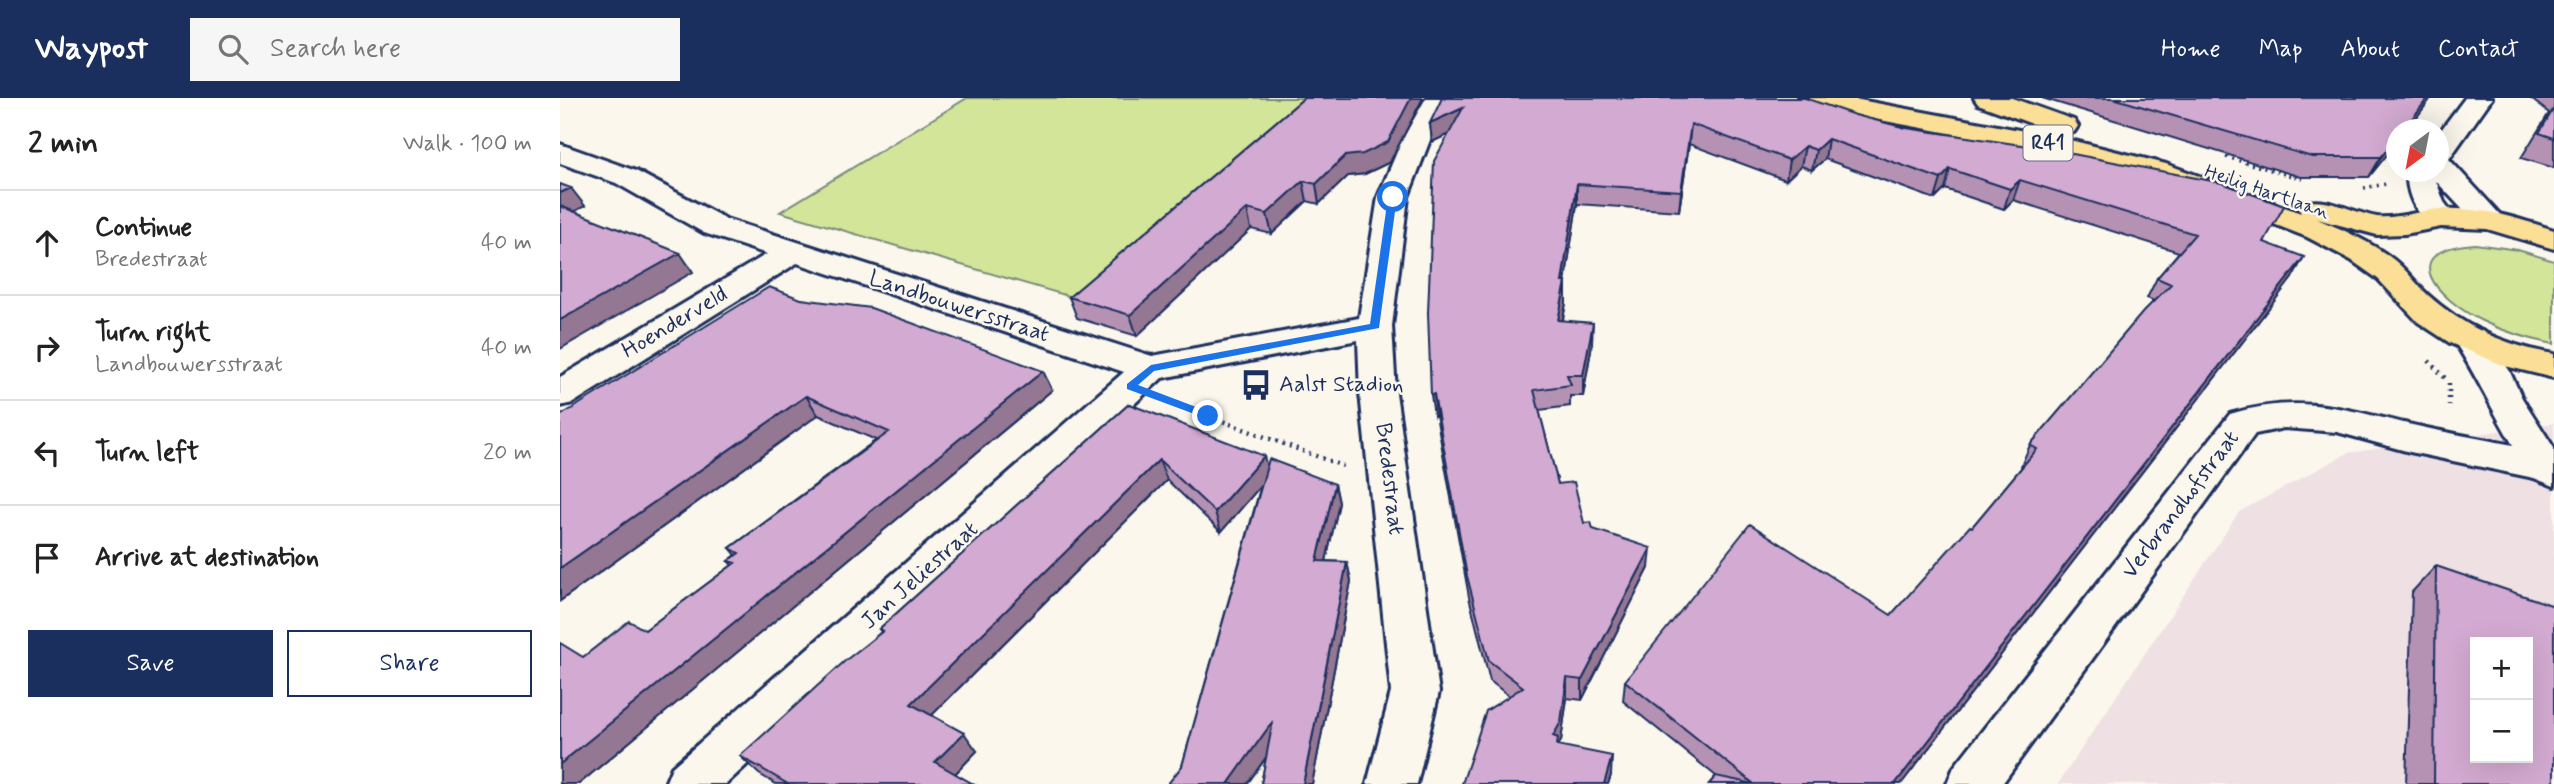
<!DOCTYPE html>
<html lang="en">
<head>
<meta charset="utf-8">
<style>
  body { margin:0; font-family:Mynerve,sans-serif; background:#f6f6f6; color:#222 }
  .controls { position:absolute; right:21px; bottom:21px; display:grid; overflow:hidden; border-radius:0px; box-shadow:0 7px 28px #0002 }
  .controls button { width:63px; height:63px; display:grid; place-items:center; padding:0; border:0; border-bottom:2px solid #e0e0e0; background:#fff; color:#222; font:35px sans-serif }
  .compass { position:absolute; left:1826px; top:21px; width:63px; height:63px; border-radius:50%; background:#fff; box-shadow:0 7px 28px #0002; rotate:212deg }
  .stop { position:absolute; width:21px; height:21px; margin:-16px; border:5px solid #1a73e8; border-radius:50%; background:#fff }
  .stop.end { background:#1a73e8; border-color:#fff; box-shadow:0 2px 7px #0008 }
  .list { margin:0; padding:0; list-style:none }
  h2 { display:flex; justify-content:space-between; align-items:center; height:91px; margin:0; padding:0 28px; font-size:30px }
  h2 small { font-size:23px; font-weight:400; color:#767676 }
  .list li { display:grid; grid-template-columns:46px 1fr auto; gap:21px; align-items:center; box-sizing:border-box; height:105px; padding:0 28px; border-top:2px solid #e0e0e0 }
  .list b { display:block; font-size:26px; white-space:nowrap }
  .list p { margin:0; font-size:23px; white-space:nowrap; color:#767676 }
  .list em { font-size:23px; font-style:normal; color:#767676 }
  .actions { display:flex; gap:14px; padding:21px 28px }
  .actions a { flex:1; padding:16px 0; border:2px solid #1b2f5e; border-radius:0px; text-align:center; font-size:24px; color:#1b2f5e }
  .actions .main { background:#1b2f5e; color:#fff }
  .icon { flex:none; width:38px; height:38px; fill:none; stroke:currentColor; stroke-width:2; stroke-linecap:round; stroke-linejoin:round }
  .map { position:relative; flex:none; width:1994px; height:686px; overflow:hidden }
  header { display:flex; align-items:center; gap:42px; box-sizing:border-box; height:98px; padding:0 35px; background:#1b2f5e; color:#fff }
  header strong { font-size:33px }
  nav { display:flex; gap:38px; margin-inline-start:auto; font-size:24px }
  .search { width:490px; height:63px; background:#f6f6f6; display:flex; align-items:center; gap:18px; box-sizing:border-box; padding:0 24px; border-radius:0px; color:#767676; font-size:26px }
  main { display:flex }
  aside { flex:1; background:#fff }
  .map>svg:first-child { display:block }
</style>
</head>
<body>
<header>
<strong>Waypost</strong>
<div class="search"><svg class="icon" aria-label="search" viewBox="0 0 24 24"><circle cx="10" cy="10" r="6"/><path d="M15 15l6 6"/></svg>Search here</div>
<nav><a>Home</a><a>Map</a><a>About</a><a>Contact</a></nav>
</header>
<main>
<aside>
<h2>2 min<small>Walk · 100 m</small></h2>
<ul class="list">
<li><svg class="icon" aria-label="ahead" viewBox="0 0 24 24"><path d="M12 20V5M6 11l6-6 6 6"/></svg><div><b>Continue</b><p>Bredestraat</p></div><em>40 m</em></li>
<li><svg class="icon" aria-label="right" viewBox="0 0 24 24"><path d="M7 20v-9h11M14 6l5 5-5 5"/></svg><div><b>Turn right</b><p>Landbouwersstraat</p></div><em>40 m</em></li>
<li><svg class="icon" aria-label="left" viewBox="0 0 24 24"><path d="M17 20v-9H6M10 6l-5 5 5 5"/></svg><div><b>Turn left</b></div><em>20 m</em></li>
<li><svg class="icon" aria-label="arrive" viewBox="0 0 24 24"><path d="M6 21V4h12l-3 4 3 4H6"/></svg><div><b>Arrive at destination</b></div></li>
</ul>
<div class="actions"><a class="main">Save</a><a>Share</a></div>
</aside>
<div class="map">
<svg width="1994" height="686" viewBox="0 0 1994 686">
  <rect width="100%" height="100%" fill="#fbf7ec"/>
  <filter id="ink" filterUnits="userSpaceOnUse"><feTurbulence type="fractalNoise" baseFrequency=".0143" numOctaves="2"/><feDisplacementMap in="SourceGraphic" scale="14" xChannelSelector="R" yChannelSelector="G"/><feConvolveMatrix kernelMatrix="1 2 1 2 8 2 1 2 1" color-interpolation-filters="sRGB"/></filter>
  <g filter="url(#ink)">
    <path fill="#efe0e4" fill-rule="evenodd" d="M 1994,325 L 1994,686 L 1498,686 L 1679,414 L 1788,355 ZM 1915,544 L 1968,544 L 1968,660 L 1915,660 Z"/>
    <path fill="#d3e599" stroke="#778a7c" stroke-width="2" d="M 407,0 L 768,0 L 532,205 L 220,114 Z
      M 1915,146 L 1958,152 L 1994,163 L 1994,246 C 1969,241 1945,234 1922,223 C 1877,201 1833,152 1915,146 Z"/>
    <g fill="none" stroke-linecap="round" stroke-linejoin="round">
      <defs>
        <path id="minor" d="M 866,0 L 892,0 L 870,42 L 848,99 L 832,228 L 836,295 L 879,594 L 857,686 L 807,686 L 831,594 L 800,295 L 798,242 L 602,280 L 166,686 L 105,686 L 112,669 L 564,274 L 237,165 L 13,305 L 0,308 L 0,279 L 207,156 L 144,135 L 56,85 L 0,65 L 0,46 L 76,73 L 166,121 L 592,258 L 799,220 L 818,99 L 842,42 Z
          M 1905,0 L 1932,0 L 1889,61 L 1945,122 L 1941,129 L 1930,131 L 1919,129 L 1876,83 L 1884,104 L 1896,120 L 1892,127 C 1863,134 1845,100 1847,74 L 1878,74 L 1878,36 Z
          M 1910,230 L 1922,233 L 1949,272 L 1962,300 L 1994,350 L 1994,388 L 1974,380 L 1850,354 L 1777,334 L 1724,330 L 1695,336 L 1442,686 L 1387,686 L 1394,669 L 1670,316 C 1738,296 1781,310 1848,326 C 1883,334 1918,340 1953,347 C 1932,312 1915,275 1893,241 L 1898,233 Z"/>
        <path id="major" d="M 1238,0 L 1289,0 L 1502,40 L 1606,66 L 1741,115 L 1739,111 L 1743,105 C 1768,98 1793,115 1817,119 C 1839,121 1860,112 1882,111 C 1922,109 1957,120 1994,132 L 1994,151 L 1927,131 L 1881,129 L 1845,136 L 1817,137 L 1757,121 C 1784,132 1811,144 1834,162 C 1847,172 1856,186 1868,197 C 1903,229 1947,248 1994,256 L 1994,280 L 1945,268 L 1890,245 L 1858,224 L 1818,181 L 1791,162 L 1747,139 L 1647,100 L 1586,79 L 1502,56 L 1282,15 L 1242,6 Z
          M 1414,0 L 1452,0 L 1514,22 L 1518,28 L 1514,34 L 1504,36 L 1494,34 L 1418,6 Z"/>
      </defs>
      <use href="#minor" stroke="#1b2f5e" stroke-width="6"/>
      <use href="#major" stroke="#1b2f5e" stroke-width="6"/>
      <path stroke="#1b2f5e" stroke-width="3.5" stroke-dasharray="2 4.5" stroke-linecap="butt" d="M 1666,59 L 1742,81
        M 1804,90 L 1826,86"/>
      <path stroke="#1b2f5e" stroke-width="4.5" stroke-dasharray="2 5" stroke-linecap="butt" d="M 1869,263 L 1887,282
        M 1889,285 L 1889,313
        M 611,304 L 783,368"/>
      <use href="#minor" fill="#fbf7ec" fill-rule="evenodd"/>
      <use href="#major" fill="#fbdf96" fill-rule="evenodd"/>
    </g>
    <path fill="#b592b4" stroke="#1b2f5e" stroke-width="2" d="M 744,0 L 863,0 L 830,64 L 805,76 L 788,78 L 759,106 L 747,103 L 712,136 L 691,131 L 577,238 L 517,220 L 509,199 Z
      M 1482,0 L 1871,0 L 1847,32 L 1837,32 L 1837,44 L 1809,79 L 1741,79 Z
      M 1970,0 L 1994,0 L 1994,70 L 1961,60 L 1989,15 Z
      M 1295,17 L 1705,144 L 1732,180 L 1341,686 L 1149,686 L 1156,678 L 1063,603 L 1065,583 L 1331,517 L 1412,429 L 1462,369 L 1461,368 L 1470,347 L 1594,203 L 1587,200 L 1597,180 L 1619,154 L 1453,102 L 1444,111 L 1385,91 L 1375,101 L 1265,61 L 1252,72 L 1241,68 L 1226,82 L 1129,46 L 1119,113 L 1017,106 L 1005,184 L 1006,205 L 1003,222 L 1032,246 L 1023,298 L 1010,298 L 1010,308 L 979,312 L 998,386 L 1024,425 L 1089,470 L 1022,602 L 1007,600 L 1001,643 L 998,647 L 1051,677 L 1048,686 L 902,686 L 949,598 L 930,583 L 909,499 L 876,317 L 874,318 L 889,36 L 872,44 L 870,25 Z
      M 241,201 L 492,292 L 19,686 L 0,686 L 23,559 L 85,532 L 172,467 L 168,463 L 176,457 L 170,450 L 316,342 L 258,317 L 0,503 L 0,318 Z
      M 569,306 L 706,368 L 775,386 L 779,405 L 766,463 L 787,464 L 791,483 L 752,686 L 701,686 L 706,660 L 687,686 L 608,686 L 622,668 L 701,387 L 661,434 L 607,382 L 372,617 L 417,653 L 395,676 L 413,686 L 216,686 L 199,676 L 180,658 L 321,534 L 319,531 Z
      M 1876,468 L 1994,686 L 1846,686 L 1852,494 Z"/>
    <path fill="#947792" stroke="#1b2f5e" stroke-width="2" d="M 851,0 L 863,0 L 830,64 L 805,76 L 788,78 L 759,106 L 756,86 L 785,58 Z
      M 1868,0 L 1871,0 L 1847,32 L 1843,32 Z
      M 903,10 L 904,29 L 872,44 L 870,25 Z
      M 1131,26 L 1129,46 L 1119,113 L 1121,93 Z
      M 1837,39 L 1837,44 L 1809,79 L 1821,59 Z
      M 1268,41 L 1265,61 L 1252,72 L 1256,52 Z
      M 1245,48 L 1241,68 L 1226,82 L 1229,62 Z
      M 1390,71 L 1385,91 L 1375,101 L 1381,81 Z
      M 1460,82 L 1453,102 L 1444,111 L 1450,91 Z
      M 743,83 L 747,103 L 712,136 L 707,116 Z
      M 1017,86 L 1017,106 L 1002,204 L 1002,184 Z
      M 11,90 L 25,108 L 0,121 L 0,95 Z
      M 687,111 L 691,131 L 577,238 L 570,217 Z
      M 120,155 L 133,174 L 0,251 L 0,222 Z
      M 1744,159 L 1732,180 L 1341,686 L 1335,686 Z
      M 1006,184 L 1006,205 L 998,243 L 998,222 Z
      M 1033,225 L 1032,246 L 1023,298 L 1023,277 Z
      M 483,273 L 492,292 L 19,686 L 0,686 L 0,666 Z
      M 874,296 L 876,317 L 874,318 L 871,297 Z
      M 246,298 L 258,317 L 0,503 L 0,470 Z
      M 704,358 L 709,378 L 661,434 L 655,414 Z
      M 599,362 L 607,382 L 365,624 L 351,606 Z
      M 775,386 L 779,405 L 762,481 L 757,463 Z
      M 1091,450 L 1089,470 L 1022,602 L 1022,582 Z
      M 787,464 L 791,483 L 752,686 L 743,686 Z
      M 1007,580 L 1007,600 L 1001,643 L 998,648 L 993,638 Z
      M 713,623 L 719,641 L 687,686 L 668,686 Z
      M 404,635 L 417,653 L 389,682 L 375,664 Z
      M 1052,658 L 1051,677 L 1048,686 L 1044,686 Z"/>
    <path fill="#d3aad1" stroke="#1b2f5e" stroke-width="2" fill-rule="evenodd" d="M 744,0 L 851,0 L 828,44 L 803,56 L 785,58 L 756,86 L 743,83 L 707,116 L 687,111 L 570,217 L 509,199 Z
      M 882,0 L 1245,0 L 1295,17 L 1346,30 L 1482,50 L 1662,85 L 1724,108 L 1704,144 L 1744,159 L 1335,686 L 1149,686 L 1156,678 L 1194,686 L 1065,583 L 1190,426 L 1331,517 L 1410,428 L 1412,429 L 1477,351 L 1470,347 L 1583,214 L 1611,186 L 1597,180 L 1635,136 L 1460,82 L 1450,91 L 1390,71 L 1381,81 L 1268,41 L 1256,52 L 1245,48 L 1229,62 L 1131,26 L 1121,93 L 1017,86 L 1002,184 L 1006,184 L 998,222 L 1033,225 L 1023,277 L 1007,277 L 1011,287 L 974,292 L 998,386 L 1014,384 L 1024,425 L 1031,424 L 1033,431 L 1091,450 L 1022,582 L 1007,580 L 1001,624 L 993,638 L 998,640 L 997,647 L 1052,658 L 1044,686 L 902,686 L 926,613 L 963,589 L 929,563 L 907,478 L 874,296 L 871,297 L 868,215 L 874,63 L 903,10 L 870,25 Z
      M 1553,0 L 1868,0 L 1843,32 L 1837,32 L 1837,39 L 1821,59 L 1752,59 Z
      M 1994,10 L 1994,40 L 1979,35 Z
      M 0,86 L 11,90 L 0,95 Z
      M 0,108 L 120,155 L 0,222 Z
      M 209,189 L 241,201 L 311,210 L 483,273 L 0,666 L 0,545 L 23,559 L 69,523 L 85,532 L 175,465 L 168,463 L 179,455 L 170,450 L 329,334 L 246,298 L 0,470 L 0,318 Z
      M 569,306 L 704,358 L 655,414 L 599,362 L 351,606 L 404,635 L 375,664 L 413,686 L 228,686 L 180,658 L 286,562 L 323,533 L 319,531 Z
      M 709,361 L 775,386 L 757,463 L 787,464 L 743,686 L 701,686 L 713,623 L 668,686 L 608,686 L 622,668 Z
      M 1876,468 L 1994,508 L 1994,686 L 1874,686 ZM 1915,544 L 1968,544 L 1968,660 L 1915,660 Z"/>
  </g>
  <path fill="#1a73e8" d="M 833,96 L 837,99 L 819,230 L 594,273 L 578,287 L 652,315 L 654,318 L 648,321 L 567,291 L 567,286 L 591,267 L 810,226 L 828,99 Z"/>
  <defs>
    <symbol id="bus-bare" viewBox="-9 -9 18 18"><path d="M-5-6H5V4H4V6H2V4H-2V6H-4V4H-5ZM-3.5-4V0h7V-4ZM-3.5 1.2v1.5H-2V1.2ZM2 1.2v1.5H3.5V1.2Z" fill="#1b2f5e" stroke="#fbf7ec" stroke-width="2.5" paint-order="stroke"/></symbol>
  </defs>
  <g fill-rule="evenodd">
    <use href="#bus-bare" x="674" y="265" width="44" height="44"/>
  </g>
  <g text-anchor="middle" dominant-baseline="central" stroke-width="5" stroke-linejoin="round" paint-order="stroke">
    <g font-size="19" fill="#1b2f5e" stroke="#fbf7ec">
      <text transform="translate(1707 94) rotate(19)">Heilig Hartlaan</text>
    </g>
    <rect fill="#fbf7ec" stroke="#5e6b89" stroke-width="2" x="1463.5" y="27.5" width="49" height="35" rx="5"/>
    <g font-size="21" font-weight="bold" fill="#1b2f5e">
      <text x="1488" y="45">R41</text>
    </g>
    <g font-size="23" fill="#1b2f5e" stroke="#fbf7ec">
      <text transform="translate(399 209) rotate(18)">Landbouwersstraat</text>
      <text transform="translate(115 225) rotate(-31)">Hoenderveld</text>
      <text transform="translate(829 381) rotate(83)">Bredestraat</text>
      <text transform="translate(1621 407) rotate(-53)">Verbrandhofstraat</text>
      <text transform="translate(360 478) rotate(-42)">Jan Jeliestraat</text>
    </g>
    <g font-size="23" fill="#1b2f5e" stroke="#fbf7ec" text-anchor="start">
      <text x="719" y="287">Aalst Stadion</text>
    </g>
  </g>
</svg>
<div class="controls">
<button>+</button>
<button>−</button>
</div>
<svg class="compass" viewBox="-18 -18 36 36"><path d="M0-13l5 13h-10z" fill="#e53935"/><path d="M0 13l5-13h-10z" fill="#767676"/></svg>
<div class="stop" style="left:833px;top:99px"></div>
<div class="stop end" style="left:648px;top:318px"></div>
</div>
</main>
</body>
</html>
